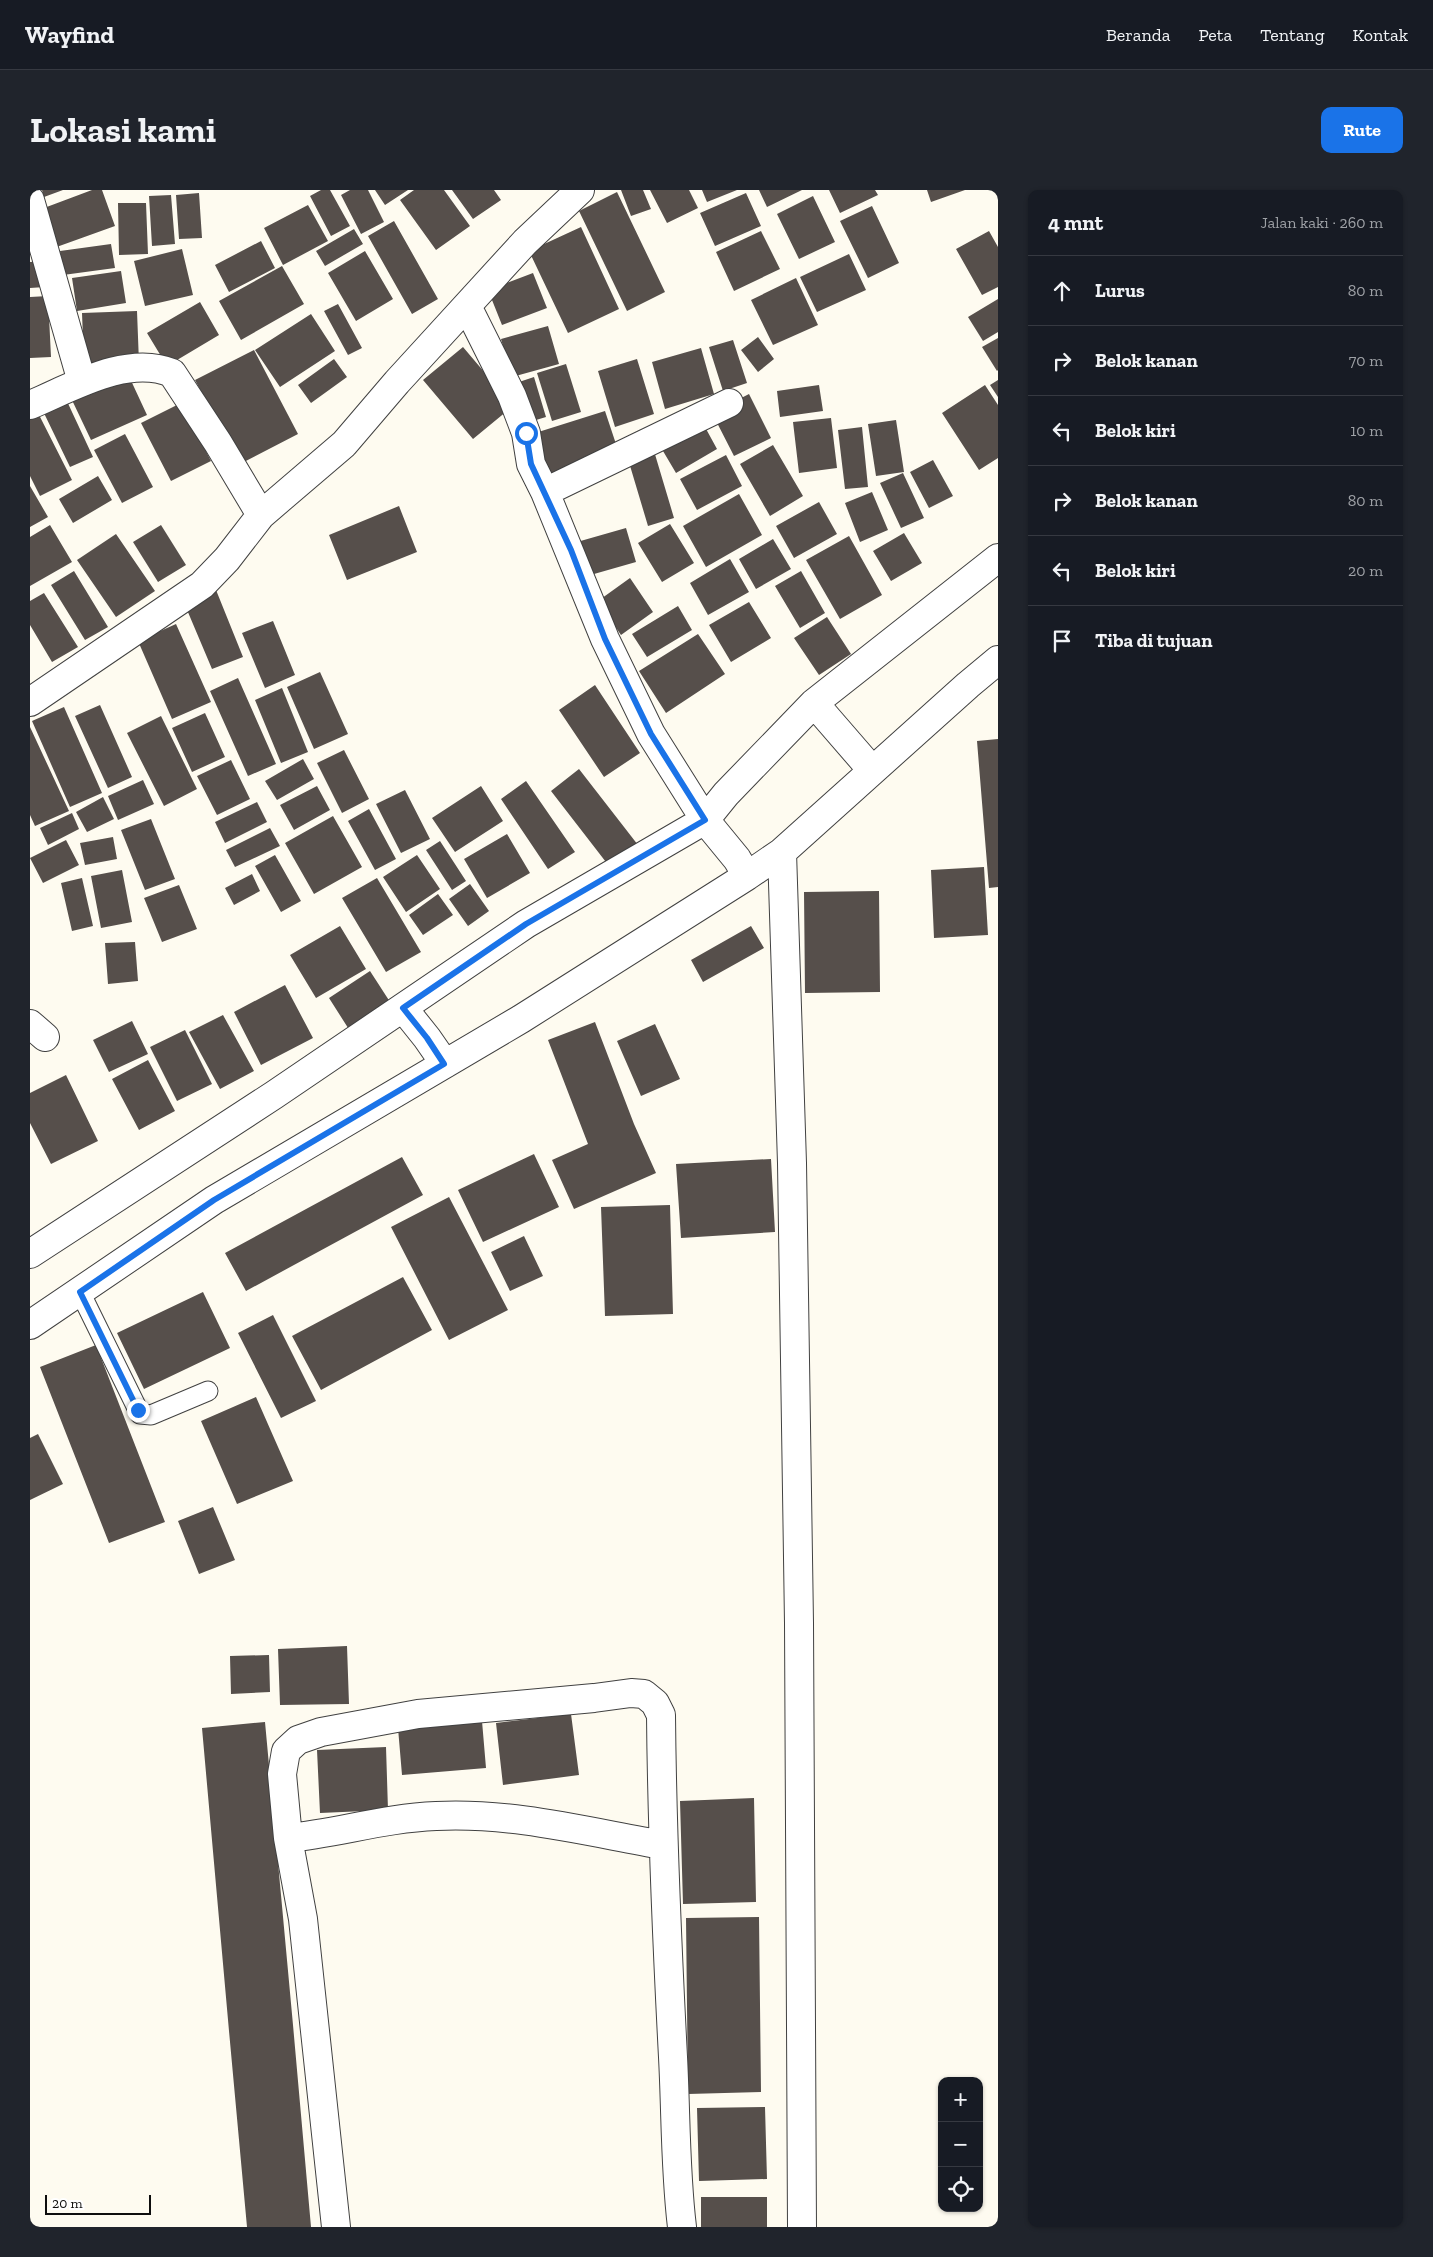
<!DOCTYPE html>
<html lang="id">
<head>
<meta charset="utf-8">
<style>
  body { margin:0; font-family:"Zilla Slab",serif; background:#20242c; color:#f1f3f6 }
  .controls { position:absolute; right:15px; bottom:15px; display:grid; overflow:hidden; border-radius:10px; box-shadow:0 1px 4px #0004 }
  .controls button { width:45px; height:45px; display:grid; place-items:center; padding:0; border:0; border-bottom:1px solid #363941; background:#171b24; color:#f1f3f6; font:25px sans-serif }
  .scale { position:absolute; left:15px; bottom:12px; width:106px; box-sizing:border-box; padding-left:5px; border:2px solid #0e0e0e; border-top:0; font-size:14px; line-height:18px; white-space:nowrap; color:#0e0e0e; -webkit-text-stroke:4px #fff; paint-order:stroke }
  .stop { position:absolute; width:15px; height:15px; margin:-11px; border:4px solid #1a73e8; border-radius:50%; background:#fff }
  .stop.end { background:#1a73e8; border-color:#fff; box-shadow:0 1px 5px #0008 }
  .list { margin:0; padding:0; list-style:none }
  h2 { display:flex; justify-content:space-between; align-items:center; height:65px; margin:0; padding:0 20px; font-size:21px }
  h2 small { font-size:16px; font-weight:400; color:#9ea1a6 }
  .list li { display:grid; grid-template-columns:32px 1fr auto; gap:15px; align-items:center; box-sizing:border-box; height:70px; padding:0 20px; border-top:1px solid #363941 }
  .list b { display:block; font-size:19px; white-space:nowrap }
  .list em { font-size:16px; font-style:normal; color:#9ea1a6 }
  .icon { flex:none; width:28px; height:28px; fill:none; stroke:currentColor; stroke-width:2; stroke-linecap:round; stroke-linejoin:round }
  .map { position:relative; flex:none; width:968px; height:2037px; overflow:hidden; border-radius:10px }
  header { display:flex; align-items:center; gap:30px; box-sizing:border-box; height:70px; padding:0 25px; background:#171b24; border-bottom:1px solid #363941 }
  header strong { font-size:24px }
  nav { display:flex; gap:28px; margin-inline-start:auto; font-size:18px }
  .intro { display:flex; align-items:center; justify-content:space-between; box-sizing:border-box; height:120px; padding:0 30px }
  h1 { margin:0; font-size:35px }
  .button { padding:12px 22px; border-radius:10px; background:#1a73e8; color:#fff; font-size:18px; font-weight:700 }
  main { display:flex; gap:30px; padding:0 30px }
  aside { flex:1; background:#171b24; border-radius:10px; box-shadow:0 1px 4px #0004 }
  .map>svg:first-child { display:block }
</style>
</head>
<body>
<header>
<strong>Wayfind</strong>
<nav><a>Beranda</a><a>Peta</a><a>Tentang</a><a>Kontak</a></nav>
</header>
<div class="intro"><h1>Lokasi kami</h1><a class="button">Rute</a></div>
<main>
<div class="map">
<svg width="968" height="2037" viewBox="0 0 968 2037">
  <rect width="100%" height="100%" fill="#fefbf0"/>
  <path fill="#564f4b" d="M 12,0 L 33,0 L 14,7 Z
    M 62,0 L 72,0 L 85,36 L 21,59 L 6,21 Z
    M 291,0 L 300,0 L 320,36 L 301,46 L 280,6 Z
    M 320,0 L 338,0 L 354,32 L 331,44 L 311,5 Z
    M 345,0 L 378,0 L 355,15 Z
    M 384,0 L 414,0 L 440,36 L 406,60 L 370,10 Z
    M 422,0 L 464,0 L 471,10 L 443,29 Z
    M 591,0 L 613,0 L 621,19 L 601,26 Z
    M 620,0 L 659,0 L 668,18 L 637,33 Z
    M 672,0 L 707,0 L 677,12 Z
    M 729,0 L 772,0 L 737,17 Z
    M 799,0 L 845,0 L 848,5 L 810,23 Z
    M 897,0 L 935,0 L 901,12 Z
    M 587,2 L 635,102 L 597,121 L 549,21 Z
    M 169,3 L 172,48 L 149,49 L 146,5 Z
    M 716,3 L 731,36 L 685,56 L 670,23 Z
    M 141,5 L 145,54 L 122,56 L 119,6 Z
    M 783,6 L 805,52 L 769,69 L 747,24 Z
    M 88,13 L 116,13 L 118,64 L 89,65 Z
    M 278,15 L 298,51 L 253,75 L 234,38 Z
    M 842,16 L 869,73 L 838,88 L 810,31 Z
    M 364,31 L 408,109 L 382,124 L 338,46 Z
    M 551,37 L 589,119 L 538,143 L 499,61 Z
    M 324,39 L 333,54 L 295,76 L 286,61 Z
    M 731,41 L 750,79 L 704,101 L 686,62 Z
    M 959,41 L 968,57 L 968,97 L 952,105 L 926,59 Z
    M 231,51 L 245,78 L 199,102 L 185,75 Z
    M 81,54 L 85,78 L 33,85 L 30,61 Z
    M 152,59 L 163,105 L 115,116 L 104,71 Z
    M 335,61 L 363,109 L 326,131 L 298,83 Z
    M 819,64 L 836,100 L 787,122 L 770,87 Z
    M 13,71 L 15,97 L 0,98 L 0,72 Z
    M 252,76 L 274,114 L 211,150 L 189,111 Z
    M 91,81 L 96,113 L 47,121 L 42,88 Z
    M 503,83 L 517,118 L 472,135 L 458,100 Z
    M 766,88 L 788,135 L 743,155 L 721,110 Z
    M 18,106 L 21,167 L 0,168 L 0,107 Z
    M 968,109 L 968,142 L 953,151 L 938,127 Z
    M 170,112 L 189,145 L 137,176 L 117,143 Z
    M 308,114 L 332,158 L 318,165 L 294,121 Z
    M 107,121 L 109,173 L 54,175 L 52,123 Z
    M 281,124 L 305,161 L 250,197 L 225,160 Z
    M 518,136 L 529,174 L 482,187 L 471,149 Z
    M 728,147 L 744,169 L 728,182 L 711,160 Z
    M 968,148 L 968,180 L 967,181 L 952,157 Z
    M 703,150 L 717,193 L 693,201 L 679,157 Z
    M 433,157 L 483,216 L 443,249 L 393,190 Z
    M 671,158 L 684,204 L 635,219 L 622,172 Z
    M 224,160 L 268,244 L 210,274 L 165,190 Z
    M 304,169 L 317,187 L 281,213 L 268,195 Z
    M 607,169 L 624,224 L 585,237 L 568,181 Z
    M 536,174 L 551,222 L 522,231 L 507,183 Z
    M 97,182 L 117,225 L 61,250 L 41,208 Z
    M 504,187 L 516,227 L 496,233 L 483,194 Z
    M 968,190 L 968,207 L 960,195 Z
    M 789,195 L 793,221 L 750,227 L 747,201 Z
    M 955,195 L 968,215 L 968,268 L 949,280 L 912,223 Z
    M 719,204 L 741,248 L 704,266 L 682,223 Z
    M 35,207 L 63,267 L 40,277 L 12,219 Z
    M 151,213 L 181,271 L 141,291 L 111,233 Z
    M 5,217 L 42,290 L 10,306 L 0,286 L 0,220 Z
    M 575,221 L 590,266 L 517,289 L 502,244 Z
    M 801,228 L 807,278 L 769,283 L 763,232 Z
    M 866,230 L 874,282 L 846,286 L 838,234 Z
    M 675,237 L 687,259 L 646,283 L 633,261 Z
    M 832,237 L 838,297 L 815,299 L 808,240 Z
    M 95,244 L 123,297 L 92,313 L 64,260 Z
    M 743,255 L 773,306 L 740,326 L 710,274 Z
    M 624,261 L 644,328 L 618,336 L 598,269 Z
    M 696,265 L 712,296 L 667,320 L 650,289 Z
    M 903,270 L 923,306 L 899,318 L 880,282 Z
    M 873,283 L 894,328 L 871,338 L 850,293 Z
    M 68,286 L 82,310 L 43,333 L 29,309 Z
    M 0,296 L 18,327 L 0,337 Z
    M 842,302 L 858,340 L 830,352 L 815,313 Z
    M 709,304 L 732,345 L 676,377 L 653,336 Z
    M 789,312 L 807,344 L 764,368 L 746,336 Z
    M 369,316 L 387,362 L 317,390 L 299,345 Z
    M 640,334 L 664,373 L 632,392 L 608,353 Z
    M 20,335 L 42,372 L 0,396 L 0,347 Z
    M 131,335 L 156,375 L 128,392 L 103,352 Z
    M 596,338 L 606,372 L 557,386 L 547,352 Z
    M 874,343 L 892,373 L 861,391 L 843,361 Z
    M 86,344 L 125,401 L 86,427 L 47,370 Z
    M 819,346 L 852,405 L 810,429 L 776,370 Z
    M 743,349 L 761,379 L 726,399 L 709,369 Z
    M 700,369 L 719,402 L 678,425 L 660,393 Z
    M 44,381 L 78,437 L 55,450 L 21,395 Z
    M 771,381 L 795,423 L 770,438 L 745,396 Z
    M 600,388 L 623,422 L 591,445 L 568,411 Z
    M 184,395 L 213,467 L 182,479 L 152,408 Z
    M 14,403 L 48,457 L 22,472 L 0,435 L 0,411 Z
    M 719,412 L 741,448 L 701,472 L 679,435 Z
    M 648,416 L 662,440 L 617,467 L 602,444 Z
    M 797,427 L 821,464 L 789,485 L 764,448 Z
    M 243,431 L 265,485 L 235,498 L 212,443 Z
    M 146,434 L 181,512 L 142,529 L 108,451 Z
    M 668,444 L 695,484 L 636,523 L 609,481 Z
    M 290,482 L 318,544 L 284,559 L 257,497 Z
    M 208,488 L 246,574 L 218,586 L 180,501 Z
    M 565,495 L 610,563 L 574,587 L 529,520 Z
    M 252,498 L 278,562 L 251,573 L 225,510 Z
    M 70,515 L 102,587 L 78,598 L 45,526 Z
    M 34,517 L 72,603 L 40,617 L 2,531 Z
    M 175,523 L 195,567 L 162,582 L 142,538 Z
    M 131,526 L 167,599 L 134,616 L 97,543 Z
    M 0,537 L 39,621 L 5,636 L 0,625 Z
    M 968,549 L 968,697 L 959,698 L 947,551 Z
    M 314,560 L 339,609 L 312,623 L 287,573 Z
    M 273,569 L 284,589 L 247,610 L 235,591 Z
    M 201,570 L 220,609 L 187,625 L 167,586 Z
    M 549,579 L 608,655 L 579,676 L 521,601 Z
    M 113,590 L 124,614 L 88,630 L 78,606 Z
    M 496,591 L 545,662 L 518,679 L 471,609 Z
    M 287,596 L 300,620 L 264,640 L 250,615 Z
    M 451,596 L 473,631 L 425,662 L 402,628 Z
    M 375,600 L 400,649 L 371,663 L 346,614 Z
    M 73,607 L 84,629 L 57,642 L 46,622 Z
    M 227,612 L 237,632 L 195,653 L 185,632 Z
    M 339,619 L 366,669 L 345,680 L 318,631 Z
    M 42,623 L 49,639 L 18,655 L 10,638 Z
    M 303,626 L 332,677 L 284,704 L 255,653 Z
    M 121,629 L 145,689 L 115,700 L 91,640 Z
    M 240,638 L 250,656 L 205,677 L 196,660 Z
    M 477,644 L 500,683 L 457,708 L 434,669 Z
    M 83,647 L 87,669 L 55,675 L 50,653 Z
    M 36,650 L 49,675 L 13,693 L 0,668 Z
    M 410,651 L 436,691 L 422,700 L 396,660 Z
    M 245,665 L 271,711 L 251,722 L 225,676 Z
    M 387,665 L 410,699 L 376,722 L 353,687 Z
    M 954,677 L 958,745 L 904,748 L 901,680 Z
    M 92,680 L 102,732 L 71,738 L 61,686 Z
    M 222,684 L 230,701 L 204,715 L 195,698 Z
    M 52,688 L 63,736 L 42,741 L 31,693 Z
    M 347,688 L 391,762 L 356,782 L 312,708 Z
    M 440,694 L 459,721 L 438,736 L 419,709 Z
    M 149,695 L 167,739 L 132,752 L 114,708 Z
    M 849,701 L 850,802 L 775,803 L 774,702 Z
    M 408,704 L 423,725 L 393,745 L 379,725 Z
    M 310,736 L 336,779 L 286,808 L 260,765 Z
    M 721,736 L 734,758 L 673,792 L 661,770 Z
    M 105,752 L 108,791 L 78,794 L 75,753 Z
    M 340,781 L 362,815 L 320,841 L 299,808 Z
    M 255,795 L 283,848 L 231,875 L 204,822 Z
    M 193,825 L 224,881 L 190,899 L 159,842 Z
    M 102,831 L 118,864 L 79,882 L 63,850 Z
    M 565,832 L 604,934 L 626,983 L 544,1019 L 522,970 L 558,954 L 518,850 Z
    M 625,834 L 650,889 L 611,906 L 587,851 Z
    M 155,840 L 182,894 L 147,911 L 120,857 Z
    M 118,870 L 145,921 L 109,940 L 82,889 Z
    M 36,885 L 68,951 L 21,974 L 0,933 L 0,903 Z
    M 504,964 L 529,1017 L 453,1052 L 428,1000 Z
    M 372,967 L 393,1005 L 216,1101 L 195,1063 Z
    M 741,969 L 745,1042 L 651,1048 L 646,974 Z
    M 419,1007 L 478,1120 L 419,1150 L 361,1037 Z
    M 640,1015 L 643,1124 L 575,1126 L 571,1017 Z
    M 494,1046 L 513,1086 L 480,1101 L 461,1062 Z
    M 373,1087 L 402,1140 L 291,1200 L 262,1146 Z
    M 173,1102 L 200,1158 L 114,1199 L 87,1143 Z
    M 243,1125 L 286,1211 L 251,1228 L 208,1143 Z
    M 66,1155 L 135,1332 L 79,1353 L 10,1177 Z
    M 226,1207 L 263,1291 L 207,1314 L 171,1231 Z
    M 8,1244 L 33,1294 L 0,1310 L 0,1248 Z
    M 183,1317 L 205,1370 L 169,1384 L 148,1331 Z
    M 317,1456 L 319,1514 L 250,1515 L 248,1459 Z
    M 239,1465 L 240,1502 L 201,1504 L 200,1466 Z
    M 541,1524 L 549,1585 L 473,1595 L 466,1533 Z
    M 452,1531 L 456,1578 L 372,1585 L 368,1538 Z
    M 235,1532 L 263,1835 L 281,2037 L 217,2037 L 199,1841 L 172,1538 Z
    M 356,1557 L 358,1620 L 290,1623 L 287,1560 Z
    M 724,1608 L 726,1712 L 653,1714 L 650,1611 Z
    M 729,1727 L 731,1902 L 658,1904 L 656,1728 Z
    M 735,1917 L 737,1989 L 669,1991 L 667,1918 Z
    M 671,2007 L 737,2007 L 737,2037 L 671,2037 Z"/>
  <g fill="none" stroke-linecap="round" stroke-linejoin="round">
    <defs>
      <path id="service" d="M 50,1102 L 110,1224 L 121,1225 L 178,1201"/>
      <path id="minor" d="M 0,10 L 52,192
        M 437,116 L 482,206 L 496,243 L 501,274 L 515,302 L 699,213
        M 0,215 C 41,198 97,164 142,183 L 188,253 L 231,325
        M 515,302 L 575,449 L 621,544 L 675,630 L 707,669 L 717,686
        M 0,512 L 172,395 L 197,369 L 231,325 L 314,254 L 367,192 L 495,52 L 550,0
        M 784,513 L 842,580
        M 752,662 L 762,973 L 769,1433 L 772,2037
        M 373,818 L 397,848 L 415,874
        M 0,834 L 15,847
        M 0,1064 L 244,905 L 496,734 L 675,630 L 696,604 L 784,513 L 968,368
        M 0,1135 L 184,1010 L 491,829 L 717,686 L 752,662 L 938,495 L 968,470
        M 258,1648 L 252,1584 L 256,1561 L 268,1550 L 291,1542 L 388,1524 L 564,1508 L 601,1503 L 614,1504 L 625,1513 L 631,1525 C 632,1639 637,1753 643,1867 C 646,1924 645,1980 652,2037
        M 306,2037 L 273,1729 L 258,1648 C 308,1643 355,1628 406,1626 C 482,1622 558,1642 633,1655"/>
    </defs>
    <use href="#service" stroke="#414141" stroke-width="21"/>
    <use href="#minor" stroke="#414141" stroke-width="30"/>
    <use href="#service" stroke="#fff" stroke-width="19"/>
    <use href="#minor" stroke="#fff" stroke-width="28"/>
  </g>
  <g fill="none" stroke-linecap="round" stroke-linejoin="round">
    <path stroke="#1a73e8" stroke-width="6" d="M 108,1220 L 50,1102 L 184,1010 L 414,874 L 397,848 L 373,818 L 496,734 L 675,630 L 621,544 L 575,449 L 541,360 L 501,274 L 496,243"/>
  </g>
</svg>
<div class="controls">
<button>+</button>
<button>−</button>
<button><svg class="icon" aria-label="locate" viewBox="0 0 24 24"><circle cx="12" cy="12" r="6"/><path d="M12 2v4M12 18v4M2 12h4M18 12h4"/></svg></button>
</div>
<div class="scale">20 m</div>
<div class="stop" style="left:496px;top:243px"></div>
<div class="stop end" style="left:108px;top:1220px"></div>
</div>
<aside>
<h2>4 mnt<small>Jalan kaki · 260 m</small></h2>
<ul class="list">
<li><svg class="icon" aria-label="ahead" viewBox="0 0 24 24"><path d="M12 20V5M6 11l6-6 6 6"/></svg><div><b>Lurus</b></div><em>80 m</em></li>
<li><svg class="icon" aria-label="right" viewBox="0 0 24 24"><path d="M7 20v-9h11M14 6l5 5-5 5"/></svg><div><b>Belok kanan</b></div><em>70 m</em></li>
<li><svg class="icon" aria-label="left" viewBox="0 0 24 24"><path d="M17 20v-9H6M10 6l-5 5 5 5"/></svg><div><b>Belok kiri</b></div><em>10 m</em></li>
<li><svg class="icon" aria-label="right" viewBox="0 0 24 24"><path d="M7 20v-9h11M14 6l5 5-5 5"/></svg><div><b>Belok kanan</b></div><em>80 m</em></li>
<li><svg class="icon" aria-label="left" viewBox="0 0 24 24"><path d="M17 20v-9H6M10 6l-5 5 5 5"/></svg><div><b>Belok kiri</b></div><em>20 m</em></li>
<li><svg class="icon" aria-label="arrive" viewBox="0 0 24 24"><path d="M6 21V4h12l-3 4 3 4H6"/></svg><div><b>Tiba di tujuan</b></div></li>
</ul>
</aside>
</main>
</body>
</html>
